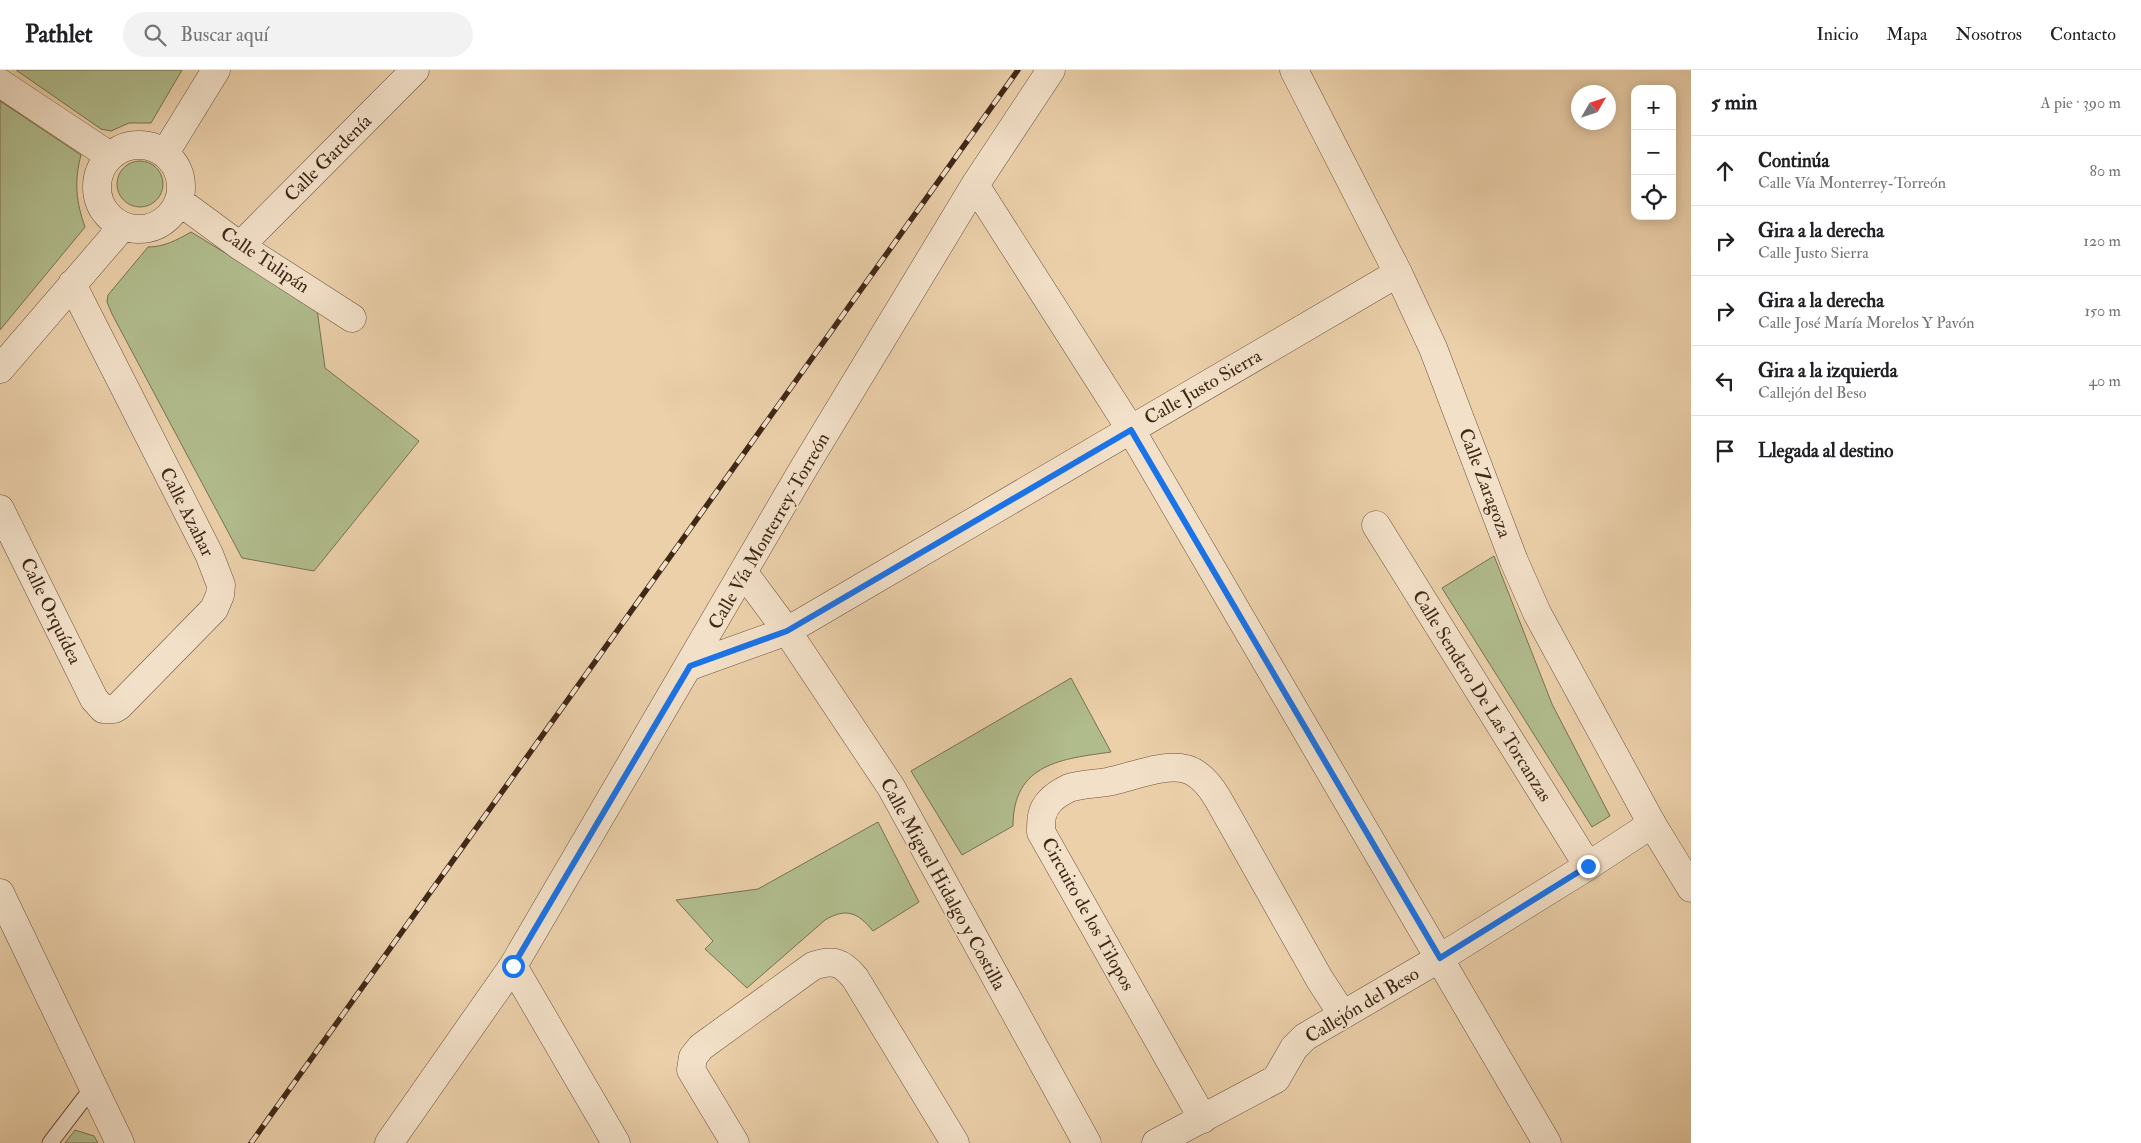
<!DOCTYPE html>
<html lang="es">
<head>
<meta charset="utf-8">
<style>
  body { margin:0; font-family:"IM FELL Double Pica",serif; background:#f2f2f2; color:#202124 }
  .controls { position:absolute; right:15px; top:15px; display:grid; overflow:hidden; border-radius:10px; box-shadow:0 2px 12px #0003 }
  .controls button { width:45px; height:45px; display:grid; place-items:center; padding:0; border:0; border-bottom:1px solid #e0e0e0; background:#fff; color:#202124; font:25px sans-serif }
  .compass { position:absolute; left:1571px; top:15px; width:45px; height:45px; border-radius:50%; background:#fff; box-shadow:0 2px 12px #0003; rotate:51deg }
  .stop { position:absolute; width:15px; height:15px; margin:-11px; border:4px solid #1a73e8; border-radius:50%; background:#fff }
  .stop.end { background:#1a73e8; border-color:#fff; box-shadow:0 1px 5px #0008 }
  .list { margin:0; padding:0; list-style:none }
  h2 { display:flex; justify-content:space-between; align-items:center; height:65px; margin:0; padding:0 20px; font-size:21px }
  h2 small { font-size:16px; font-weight:400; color:#757577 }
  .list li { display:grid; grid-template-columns:32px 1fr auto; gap:15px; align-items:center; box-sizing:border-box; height:70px; padding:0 20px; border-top:1px solid #e0e0e0 }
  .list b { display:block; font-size:19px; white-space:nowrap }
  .list p { margin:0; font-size:16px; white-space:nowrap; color:#757577 }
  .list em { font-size:16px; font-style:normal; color:#757577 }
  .icon { flex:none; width:28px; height:28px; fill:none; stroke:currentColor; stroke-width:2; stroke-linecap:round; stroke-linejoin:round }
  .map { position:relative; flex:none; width:1691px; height:1073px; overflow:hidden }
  header { display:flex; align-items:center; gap:30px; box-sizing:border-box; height:70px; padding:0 25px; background:#fff; border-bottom:1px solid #e0e0e0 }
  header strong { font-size:24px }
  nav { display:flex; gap:28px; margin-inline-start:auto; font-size:18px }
  .search { width:350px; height:45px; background:#f2f2f2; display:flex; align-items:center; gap:12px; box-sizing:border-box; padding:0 18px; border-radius:28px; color:#757577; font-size:19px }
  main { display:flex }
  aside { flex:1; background:#fff }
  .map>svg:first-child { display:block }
</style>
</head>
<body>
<header>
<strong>Pathlet</strong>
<div class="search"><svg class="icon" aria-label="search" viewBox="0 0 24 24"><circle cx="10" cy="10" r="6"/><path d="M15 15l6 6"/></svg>Buscar aquí</div>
<nav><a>Inicio</a><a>Mapa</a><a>Nosotros</a><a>Contacto</a></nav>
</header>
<main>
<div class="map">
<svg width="1691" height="1073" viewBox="0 0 1691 1073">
  <rect width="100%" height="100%" fill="#ebd0aa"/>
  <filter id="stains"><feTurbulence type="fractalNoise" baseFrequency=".004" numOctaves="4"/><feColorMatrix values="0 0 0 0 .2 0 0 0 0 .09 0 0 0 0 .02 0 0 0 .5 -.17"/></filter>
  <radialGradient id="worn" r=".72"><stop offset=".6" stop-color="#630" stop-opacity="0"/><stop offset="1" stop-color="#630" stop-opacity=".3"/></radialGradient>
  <path fill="#b1bc8d" stroke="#787252" d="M 16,0 L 182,0 L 151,53 L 129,53 L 111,61 L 101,59 Z
    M 0,31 L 81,85 C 74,111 76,132 85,157 L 0,260 Z
    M117 114a23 23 0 1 1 46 0a23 23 0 1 1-46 0Z
    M 191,162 L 317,239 L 325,298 L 419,371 L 314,501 L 242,488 L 112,244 L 107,232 L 108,225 L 148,177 C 164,177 177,170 191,162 Z
    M 1494,486 L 1552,634 L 1610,746 L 1592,757 L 1442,518 Z
    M 1071,608 L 1111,682 C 1062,689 1013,693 1013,756 L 962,785 L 911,701 Z
    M 878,752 L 919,832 L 873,861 C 858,843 847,837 825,850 L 747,918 L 705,879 L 713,871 L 676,830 L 758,819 Z
    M 75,1060 L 94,1066 L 98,1073 L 65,1073 Z"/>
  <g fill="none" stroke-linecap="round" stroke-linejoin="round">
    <defs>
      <path id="service" d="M 50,1073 L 92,1018"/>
      <path id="minor" d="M 0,13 L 110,86
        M97 117a42 42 0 1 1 84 0a42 42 0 1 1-84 0Z
        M 165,83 L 216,0
        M 975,115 L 1131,360 L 1547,1073
        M 179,131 L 240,176 L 352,248
        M 240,176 L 415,0
        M 0,299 L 123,156
        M 0,439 L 94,629 L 103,639 L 114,639 L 119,636 L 214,539 L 220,525 L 221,515 L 209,484 L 72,214
        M 1376,455 L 1588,796
        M 744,503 L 787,561 L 891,717 L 1087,1073
        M 690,596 L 787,561 L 1398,203
        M 513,896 L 616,1073
        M 1203,1049 L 1041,762 C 1041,750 1041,740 1050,731 C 1055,725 1063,721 1069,718 C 1081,714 1095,714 1107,712 C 1130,708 1162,693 1186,699 C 1200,703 1211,717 1218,729 L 1320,910 L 1343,945
        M 389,1073 L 513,896 L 802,401 L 975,115 L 1051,0
        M 735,1073 L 691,1000 L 693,987 L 701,977 L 813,896 C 833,889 842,892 855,908 L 955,1073
        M 1156,1073 L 1276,1009 L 1294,978 L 1305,967 L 1440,888 L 1588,796 L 1652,754"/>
      <path id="tertiary" d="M 1294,0 L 1398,203 L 1433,278 L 1514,491 L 1537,543 L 1652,754 L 1691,818
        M 0,823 L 120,1073"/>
    </defs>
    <use href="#service" stroke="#6b523c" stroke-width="17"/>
    <use href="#minor" stroke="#6b523c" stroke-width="29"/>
    <use href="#tertiary" stroke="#6b523c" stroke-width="29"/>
    <use href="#service" stroke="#f2e0c8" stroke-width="15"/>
    <use href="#minor" stroke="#f2e0c8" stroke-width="28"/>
    <use href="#tertiary" stroke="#f2e0c8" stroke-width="28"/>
    <defs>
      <path id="rail" d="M 251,1073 L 1018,0"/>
    </defs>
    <use href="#rail" stroke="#402817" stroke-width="5.5"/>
    <use href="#rail" stroke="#f2e0c8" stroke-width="4" stroke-dasharray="11" stroke-linecap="butt"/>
  </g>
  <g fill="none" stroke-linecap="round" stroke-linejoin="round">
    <path stroke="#1a73e8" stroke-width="6" d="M 513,896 L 690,596 L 787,561 L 1131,360 L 1440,888 L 1588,796"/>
  </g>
  <g text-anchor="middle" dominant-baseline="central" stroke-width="4" stroke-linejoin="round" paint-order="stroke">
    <g font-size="19" fill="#402817" stroke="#f2e0c8">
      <text transform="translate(328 88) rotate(-45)">Calle Gardenía</text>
      <text transform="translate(265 190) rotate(34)">Calle Tulipán</text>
      <text transform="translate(1203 317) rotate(-30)">Calle Justo Sierra</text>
      <text transform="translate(1485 413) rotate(69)">Calle Zaragoza</text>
      <text transform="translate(187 442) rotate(63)">Calle Azahar</text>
      <text transform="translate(769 461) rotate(-60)">Calle Vía Monterrey-Torreón</text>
      <text transform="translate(51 541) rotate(64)">Calle Orquídea</text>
      <text transform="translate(1482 626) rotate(58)">Calle Sendero De Las Torcanzas</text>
      <text transform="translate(943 814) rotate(61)">Calle Miguel Hidalgo y Costilla</text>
      <text transform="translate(1088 844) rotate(61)">Circuito de los Tilopos</text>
      <text transform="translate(1362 935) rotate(-31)">Callejón del Beso</text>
    </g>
  </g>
  <rect width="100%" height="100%" filter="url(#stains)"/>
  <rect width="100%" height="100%" fill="url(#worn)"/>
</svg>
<div class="controls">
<button>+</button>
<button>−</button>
<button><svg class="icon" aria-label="locate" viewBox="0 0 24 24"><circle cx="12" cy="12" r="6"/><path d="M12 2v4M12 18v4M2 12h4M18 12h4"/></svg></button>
</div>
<svg class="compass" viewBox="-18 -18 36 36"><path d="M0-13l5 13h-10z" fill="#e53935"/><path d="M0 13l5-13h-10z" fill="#757577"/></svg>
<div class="stop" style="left:513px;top:896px"></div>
<div class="stop end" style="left:1588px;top:796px"></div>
</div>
<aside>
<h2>5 min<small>A pie · 390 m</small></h2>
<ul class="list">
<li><svg class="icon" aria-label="ahead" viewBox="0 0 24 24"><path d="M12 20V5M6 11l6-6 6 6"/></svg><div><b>Continúa</b><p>Calle Vía Monterrey-Torreón</p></div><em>80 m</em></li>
<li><svg class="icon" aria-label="right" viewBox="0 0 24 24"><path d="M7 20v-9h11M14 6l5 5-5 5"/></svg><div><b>Gira a la derecha</b><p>Calle Justo Sierra</p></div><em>120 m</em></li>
<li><svg class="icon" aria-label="right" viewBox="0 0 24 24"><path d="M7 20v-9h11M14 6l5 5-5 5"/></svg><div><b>Gira a la derecha</b><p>Calle José María Morelos Y Pavón</p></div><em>150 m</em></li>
<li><svg class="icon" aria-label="left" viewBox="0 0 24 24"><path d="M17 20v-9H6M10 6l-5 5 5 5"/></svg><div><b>Gira a la izquierda</b><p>Callejón del Beso</p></div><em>40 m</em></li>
<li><svg class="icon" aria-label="arrive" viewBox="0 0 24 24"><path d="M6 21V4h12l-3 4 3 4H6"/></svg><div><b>Llegada al destino</b></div></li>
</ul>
</aside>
</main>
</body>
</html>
